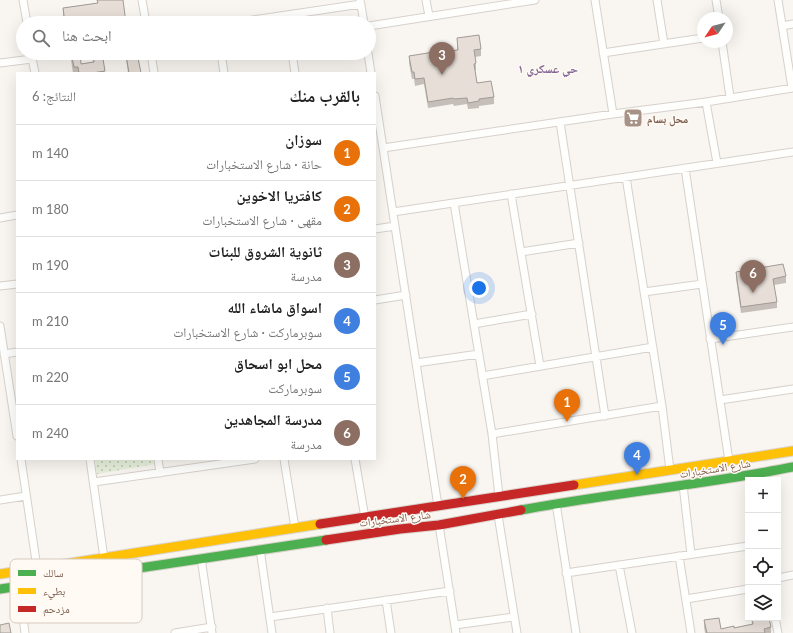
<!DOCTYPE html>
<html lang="ar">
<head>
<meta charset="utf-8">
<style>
  body { margin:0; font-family:Lato,"Noto Naskh Arabic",sans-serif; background:#f6f6f6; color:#222; direction:rtl }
  .controls { position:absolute; right:12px; bottom:12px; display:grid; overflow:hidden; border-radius:0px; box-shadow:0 4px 16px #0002 }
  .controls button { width:36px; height:36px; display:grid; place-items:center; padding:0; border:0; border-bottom:1px solid #e0e0e0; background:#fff; color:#222; font:20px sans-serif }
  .compass { position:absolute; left:697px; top:12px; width:36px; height:36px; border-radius:50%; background:#fff; box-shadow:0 4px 16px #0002; rotate:235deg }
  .you { position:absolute; left:479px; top:288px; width:14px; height:14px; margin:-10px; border:3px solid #fff; border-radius:50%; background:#1a73e8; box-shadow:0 0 0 6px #1a73e833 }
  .badge { display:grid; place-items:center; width:26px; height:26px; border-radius:50%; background:#2563eb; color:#fff; font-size:13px; font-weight:700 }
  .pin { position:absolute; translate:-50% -33px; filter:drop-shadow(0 1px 2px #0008) }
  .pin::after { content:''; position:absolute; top:21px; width:14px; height:12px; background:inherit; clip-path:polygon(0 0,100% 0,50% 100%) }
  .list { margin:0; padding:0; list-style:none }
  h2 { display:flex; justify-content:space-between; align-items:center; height:52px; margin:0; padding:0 16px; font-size:17px }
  h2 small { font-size:13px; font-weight:400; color:#767676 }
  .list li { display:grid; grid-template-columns:26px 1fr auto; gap:12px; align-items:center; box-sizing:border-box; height:56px; padding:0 16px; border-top:1px solid #e0e0e0 }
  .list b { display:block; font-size:15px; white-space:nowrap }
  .list p { margin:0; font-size:13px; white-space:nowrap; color:#767676 }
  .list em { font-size:13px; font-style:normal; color:#767676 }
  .icon { flex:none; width:22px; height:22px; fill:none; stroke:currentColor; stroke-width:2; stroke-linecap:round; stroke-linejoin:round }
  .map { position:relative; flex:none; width:793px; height:633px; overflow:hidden; direction:ltr }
  .search { position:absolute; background:#fff; box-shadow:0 4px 16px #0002; left:16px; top:16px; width:360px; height:44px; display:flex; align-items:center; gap:10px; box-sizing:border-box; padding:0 14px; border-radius:22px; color:#767676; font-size:15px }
  .panel { position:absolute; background:#fff; box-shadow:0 4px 16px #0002; left:16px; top:72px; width:360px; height:388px; border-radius:0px; direction:rtl }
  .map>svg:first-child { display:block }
</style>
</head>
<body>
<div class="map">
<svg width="793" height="633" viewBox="0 0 793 633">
  <defs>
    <pattern id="park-dots" width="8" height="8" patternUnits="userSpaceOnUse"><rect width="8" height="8" fill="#e7f0db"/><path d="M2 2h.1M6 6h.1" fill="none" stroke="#c0c6b4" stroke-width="1.8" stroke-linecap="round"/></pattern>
  </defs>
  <rect width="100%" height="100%" fill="#f9f5f0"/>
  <path fill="url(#park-dots)" d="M 95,459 L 154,459 L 155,464 L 97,474 Z"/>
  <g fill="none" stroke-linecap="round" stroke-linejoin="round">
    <defs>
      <path id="street" d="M 23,0 L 27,23
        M 142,0 L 146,23
        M 360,0 L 364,23
        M 426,0 L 429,16
        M 595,0 L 613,114
        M 657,0 L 664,44
        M 716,0 L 719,18
        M 778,0 L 792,88
        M 233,23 L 361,4
        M 369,26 L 535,0
        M 782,26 L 793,24
        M 722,42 L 730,97
        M 31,53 L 35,73
        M 151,53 L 154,73
        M 221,53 L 224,73
        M 292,53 L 295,73
        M 368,53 L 371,73
        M 603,53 L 703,38
        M 0,63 L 32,59
        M 375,96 L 438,506
        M 706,102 L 717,163
        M 560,122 L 605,416
        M 383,148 L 613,114 L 706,102 L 793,88
        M 685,168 L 729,461
        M 626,177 L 662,406 L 670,470
        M 511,194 L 540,366
        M 454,203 L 492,434 L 499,496
        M 393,212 L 793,152
        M 0,218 L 17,215
        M 375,229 L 395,226
        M 521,252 L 579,243
        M 0,286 L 17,284
        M 644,292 L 702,284
        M 375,300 L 406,295
        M 474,324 L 532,314
        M 0,326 L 17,436
        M 710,339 L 793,327
        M 4,354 L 17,352
        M 416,363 L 479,354
        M 482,376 L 653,347
        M 720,400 L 793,389
        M 492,434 L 662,406
        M 21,459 L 37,568
        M 90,459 L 104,558
        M 158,459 L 160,473
        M 284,459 L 295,528
        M 355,459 L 365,518
        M 94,482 L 255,459
        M 683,485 L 691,554
        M 0,500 L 26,496
        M 556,503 L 576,633
        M 498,515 L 517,633
        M 439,525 L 456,633
        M 260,549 L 272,633
        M 679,556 L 691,633
        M 201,558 L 212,633
        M 619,565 L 632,633
        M 566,573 L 748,546
        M 778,578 L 793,575
        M 19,586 L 25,633
        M 686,599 L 748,589
        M 386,600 L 391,633
        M 327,608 L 330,633
        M 270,617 L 450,591
        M 775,618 L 778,633
        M 455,625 L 514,617
        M 175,633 L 212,627"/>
      <path id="fast" d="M 521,510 C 611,493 703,485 793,467
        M 0,589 L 326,540"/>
      <path id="slow" d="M 574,485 L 793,451
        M 0,574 L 320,524"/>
      <path id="jam" d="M 320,524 L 574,485
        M 326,540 L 400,529 L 439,525 L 521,510"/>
    </defs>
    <use href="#street" stroke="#d7d1cb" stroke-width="9"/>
    <use href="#fast" stroke="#d9d2cb" stroke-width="11"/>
    <use href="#slow" stroke="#d9d2cb" stroke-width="11"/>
    <use href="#jam" stroke="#d9d2cb" stroke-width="11"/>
    <use href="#street" stroke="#fefefd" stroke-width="7"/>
    <use href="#fast" stroke="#4caf50" stroke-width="9"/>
    <use href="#slow" stroke="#ffc107" stroke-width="9"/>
    <use href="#jam" stroke="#c62828" stroke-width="9"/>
  </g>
  <path fill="#c6bfb9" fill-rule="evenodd" d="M 97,0 L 126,23 L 64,23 L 63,15 L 63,8 L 97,3 Z
    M 457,38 L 481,49 L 481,56 L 475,57 L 476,63 L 476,70 L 475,70 L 477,83 L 494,97 L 494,104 L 479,106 L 479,108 L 468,109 L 467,104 L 454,106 L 453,104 L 428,108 L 424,84 L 415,86 L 414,79 L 412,79 L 409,63 L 409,56 L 457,50 Z
    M 70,53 L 114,53 L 102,55 L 105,73 L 73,73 ZM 92,56 L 93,62 L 81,64 L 80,58 Z
    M 126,55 L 141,73 L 128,73 L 126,59 Z
    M 736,272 L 786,276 L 786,283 L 774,285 L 777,302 L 777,308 L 741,313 L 736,279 Z
    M 751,618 L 769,618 L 771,627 L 771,633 L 705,633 L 704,627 L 704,620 L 721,629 L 734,628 L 752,624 Z"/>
  <path fill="#e6ded7" stroke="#a19b96" d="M 97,0 L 123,0 L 126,23 L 65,23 L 63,8 L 98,3 Z
    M 479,35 L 481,49 L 474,50 L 476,63 L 474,64 L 477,83 L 491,81 L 494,97 L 479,99 L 479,101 L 468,103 L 467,98 L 454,99 L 453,98 L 428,102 L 424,78 L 415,79 L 414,72 L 412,72 L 409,56 L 440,51 L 440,52 L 458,50 L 457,38 Z
    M 71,53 L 80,53 L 81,64 L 94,62 L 93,53 L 102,53 L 105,71 L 92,73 L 79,73 L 78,67 L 74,67 Z
    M 137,53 L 141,73 L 129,73 L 126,55 Z
    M 783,264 L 786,276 L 773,279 L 777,302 L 741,307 L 736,272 Z
    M 719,618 L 721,629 L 734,626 L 734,628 L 753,624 L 752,618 L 769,618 L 771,627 L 764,629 L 765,633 L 707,633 L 704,620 Z
    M 9,623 L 11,633 L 0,633 L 0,625 Z"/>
  <defs>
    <symbol id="supermarket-square" viewBox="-11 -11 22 22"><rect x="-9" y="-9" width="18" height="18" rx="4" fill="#a69286" stroke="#fffaf3"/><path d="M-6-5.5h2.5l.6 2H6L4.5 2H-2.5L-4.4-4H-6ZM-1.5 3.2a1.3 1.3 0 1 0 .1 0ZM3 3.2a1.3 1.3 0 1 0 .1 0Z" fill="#fff"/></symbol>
  </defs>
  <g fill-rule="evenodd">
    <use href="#supermarket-square" x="622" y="107" width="22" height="22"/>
  </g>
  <g text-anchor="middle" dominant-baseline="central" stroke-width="3" stroke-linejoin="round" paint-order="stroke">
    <g font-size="11" font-weight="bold" fill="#7a5c4d" stroke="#fffaf3" text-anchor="start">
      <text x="647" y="118">محل بسام</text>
    </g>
    <g font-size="11" fill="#7a5c4d" stroke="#fffaf3">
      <text transform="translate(715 468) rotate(-9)">شارع الاستخبارات</text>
      <text transform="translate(395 518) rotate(-7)">شارع الاستخبارات</text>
    </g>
    <g font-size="12" font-weight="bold" fill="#846695" stroke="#fffaf3">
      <text x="548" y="68">حي عسكري ١</text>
    </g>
  </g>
  <rect x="10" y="559" width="132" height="64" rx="6" fill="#fffaf3" stroke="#d7cbc1" stroke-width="1"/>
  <rect x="18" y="570" width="18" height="6" fill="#4caf50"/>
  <rect x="18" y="588" width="18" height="6" fill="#ffc107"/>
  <rect x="18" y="606" width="18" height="6" fill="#c62828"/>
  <g font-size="11" fill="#7a5c4d">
    <text x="43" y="577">سالك</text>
    <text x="43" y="595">بطيء</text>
    <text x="43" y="613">مزدحم</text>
  </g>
</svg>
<div class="controls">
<button>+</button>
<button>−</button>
<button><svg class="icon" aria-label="locate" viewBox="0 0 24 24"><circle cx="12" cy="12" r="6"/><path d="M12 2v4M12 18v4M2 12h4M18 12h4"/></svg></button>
<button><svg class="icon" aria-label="layers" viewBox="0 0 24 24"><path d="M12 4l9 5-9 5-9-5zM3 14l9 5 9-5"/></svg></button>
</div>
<svg class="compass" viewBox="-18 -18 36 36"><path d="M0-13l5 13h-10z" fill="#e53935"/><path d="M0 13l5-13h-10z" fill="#767676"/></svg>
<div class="you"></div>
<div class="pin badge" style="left:567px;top:422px;background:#e8710a">1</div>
<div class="pin badge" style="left:463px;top:499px;background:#e8710a">2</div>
<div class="pin badge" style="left:442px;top:75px;background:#8d6e63">3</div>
<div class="pin badge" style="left:637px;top:475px;background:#3f7fe0">4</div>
<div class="pin badge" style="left:723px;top:345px;background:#3f7fe0">5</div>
<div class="pin badge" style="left:753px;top:293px;background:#8d6e63">6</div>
<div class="search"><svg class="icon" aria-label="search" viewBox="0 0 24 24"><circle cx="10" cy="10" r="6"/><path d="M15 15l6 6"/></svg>ابحث هنا</div>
<section class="panel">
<h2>بالقرب منك<small>النتائج: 6</small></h2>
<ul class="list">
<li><span class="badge" style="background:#e8710a">1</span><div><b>سوزان</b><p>حانة · شارع الاستخبارات</p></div><em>140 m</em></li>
<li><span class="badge" style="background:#e8710a">2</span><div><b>كافتريا الاخوين</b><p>مقهى · شارع الاستخبارات</p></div><em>180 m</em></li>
<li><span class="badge" style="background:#8d6e63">3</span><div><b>ثانوية الشروق للبنات</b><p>مدرسة</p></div><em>190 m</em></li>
<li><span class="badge" style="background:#3f7fe0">4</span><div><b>اسواق ماشاء الله</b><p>سوبرماركت · شارع الاستخبارات</p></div><em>210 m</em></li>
<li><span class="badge" style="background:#3f7fe0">5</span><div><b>محل ابو اسحاق</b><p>سوبرماركت</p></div><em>220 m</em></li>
<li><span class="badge" style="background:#8d6e63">6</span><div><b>مدرسة المجاهدين</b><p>مدرسة</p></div><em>240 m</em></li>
</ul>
</section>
</div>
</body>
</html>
